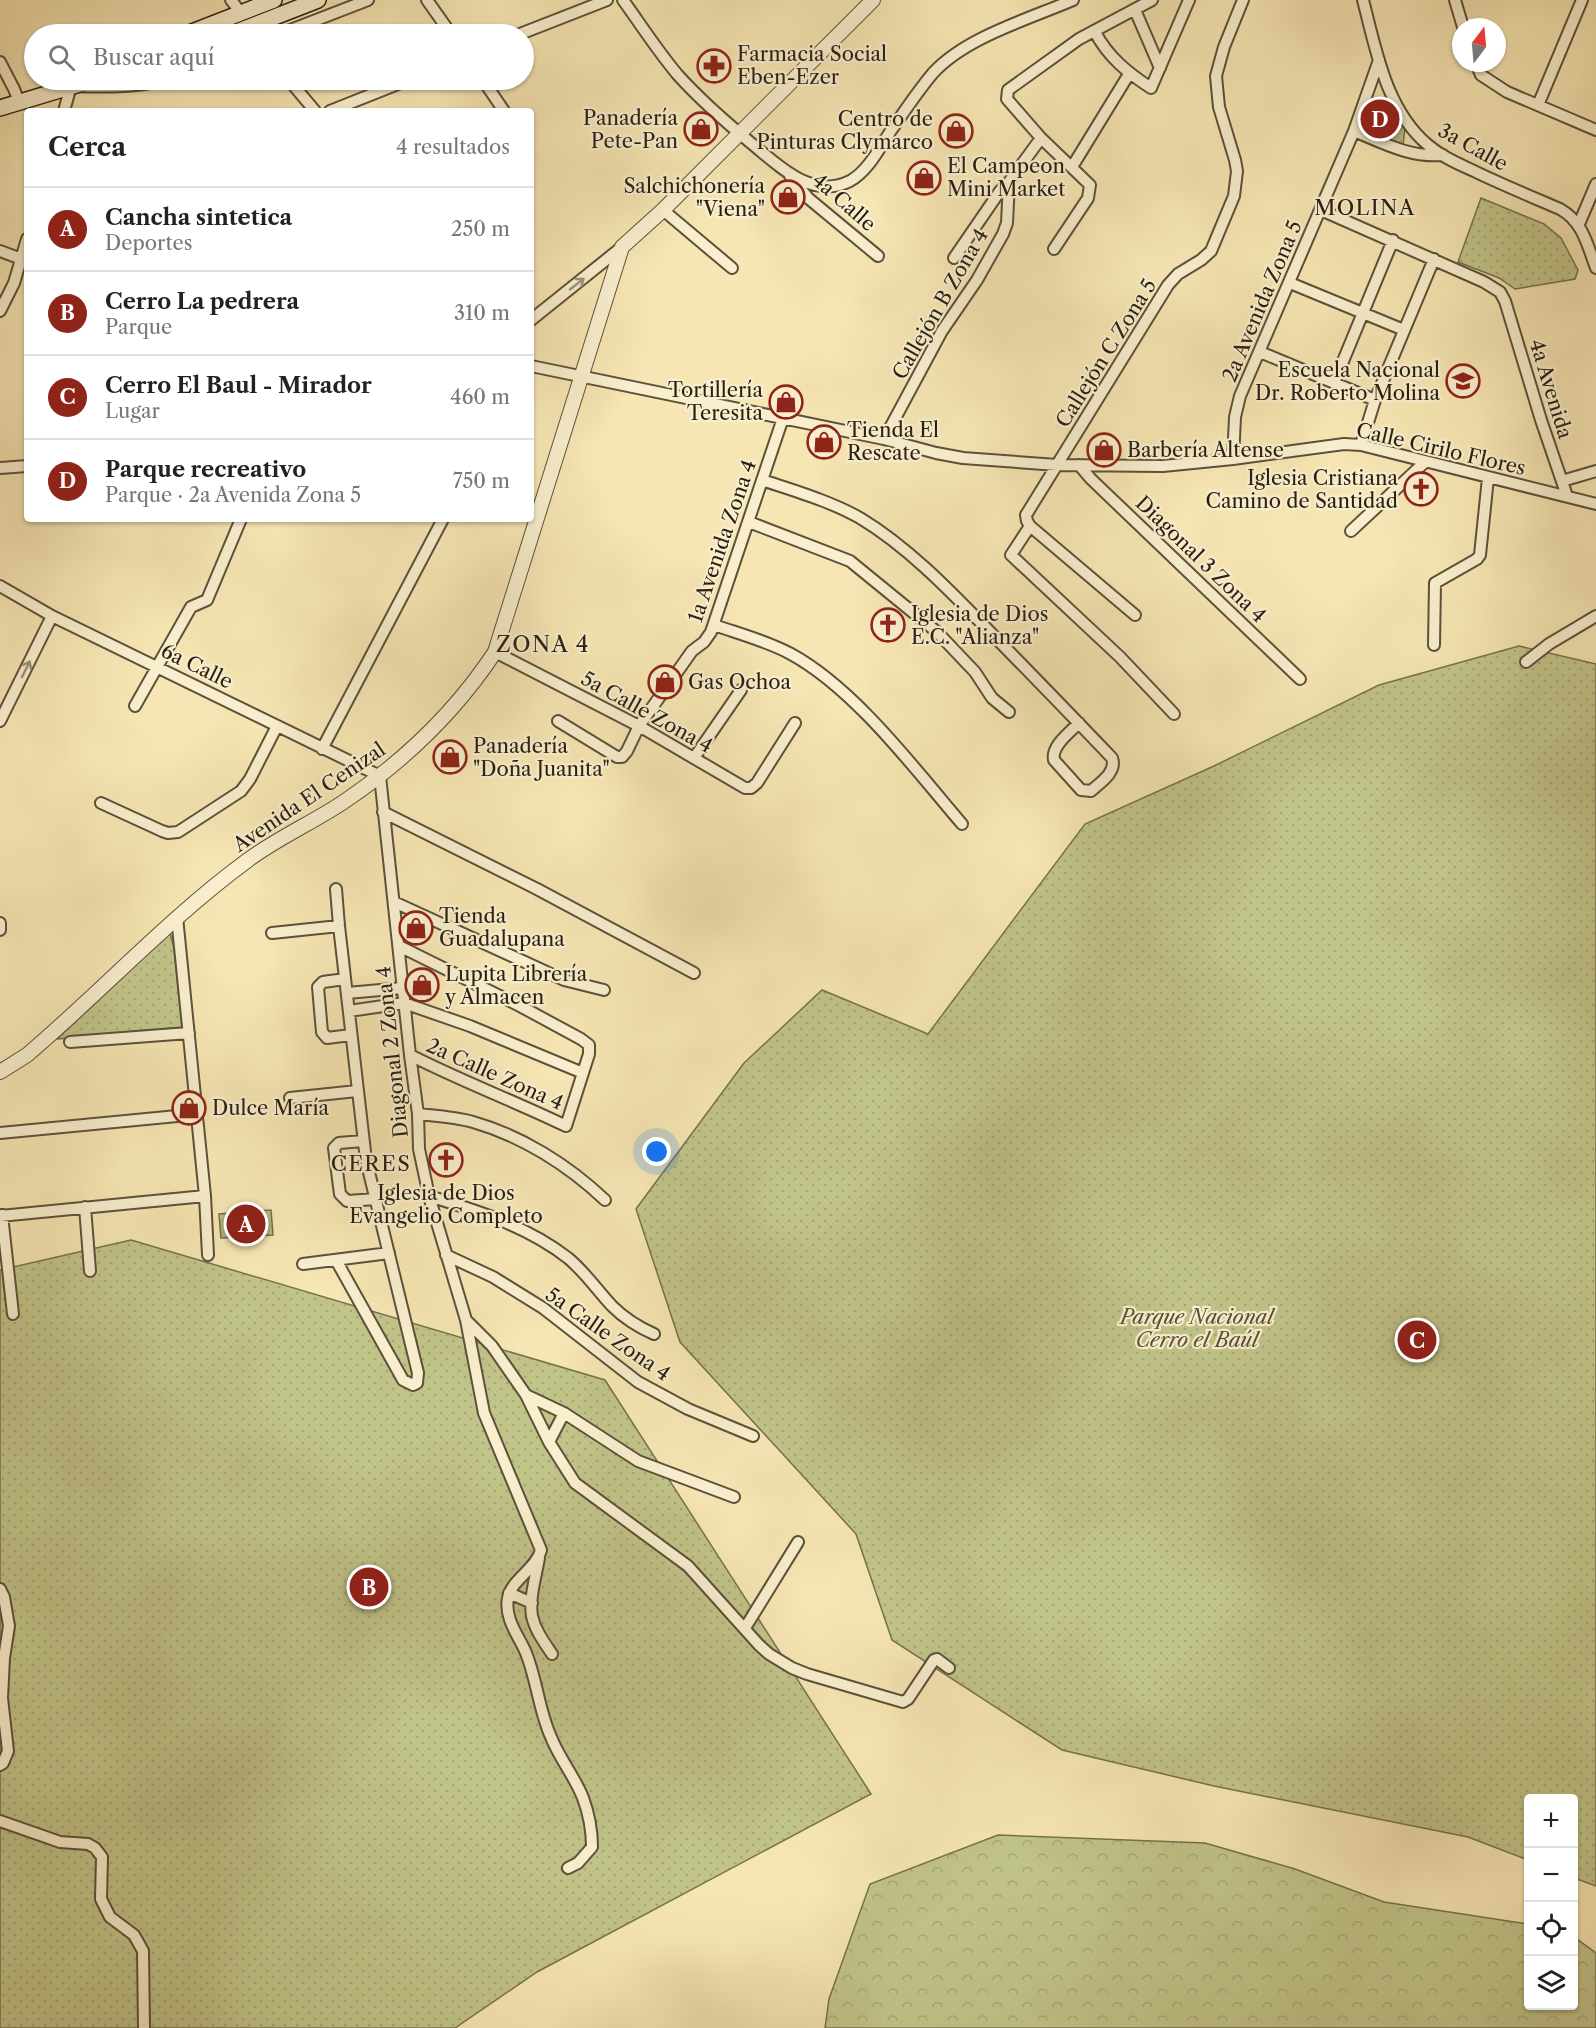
<!DOCTYPE html>
<html lang="es">
<head>
<meta charset="utf-8">
<style>
  body { margin:0; font-family:"Libre Caslon Text",serif; background:#f6f6f6; color:#222 }
  .controls { position:absolute; right:18px; bottom:18px; display:grid; overflow:hidden; border-radius:6px; box-shadow:0 2px 4px #0004 }
  .controls button { width:54px; height:54px; display:grid; place-items:center; padding:0; border:0; border-bottom:2px solid #e0e0e0; background:#fff; color:#222; font:30px sans-serif }
  .compass { position:absolute; left:1452px; top:18px; width:54px; height:54px; border-radius:50%; background:#fff; box-shadow:0 2px 4px #0004; rotate:16deg }
  .you { position:absolute; left:657px; top:1152px; width:21px; height:21px; margin:-15px; border:4px solid #fff; border-radius:50%; background:#1a73e8; box-shadow:0 0 0 9px #1a73e833 }
  .badge { display:grid; place-items:center; width:39px; height:39px; border-radius:50%; background:#8f2418; color:#fff; font-size:20px; font-weight:700 }
  .pin { position:absolute; translate:-50% -50%; border:3px solid #fff; box-shadow:0 2px 6px #0006 }
  .list { margin:0; padding:0; list-style:none }
  h2 { display:flex; justify-content:space-between; align-items:center; height:78px; margin:0; padding:0 24px; font-size:26px }
  h2 small { font-size:20px; font-weight:400; color:#767676 }
  .list li { display:grid; grid-template-columns:39px 1fr auto; gap:18px; align-items:center; box-sizing:border-box; height:84px; padding:0 24px; border-top:2px solid #e0e0e0 }
  .list b { display:block; font-size:22px; white-space:nowrap }
  .list p { margin:0; font-size:20px; white-space:nowrap; color:#767676 }
  .list em { font-size:20px; font-style:normal; color:#767676 }
  .icon { flex:none; width:33px; height:33px; fill:none; stroke:currentColor; stroke-width:2; stroke-linecap:round; stroke-linejoin:round }
  .map { position:relative; flex:none; width:1596px; height:2028px; overflow:hidden }
  .search { position:absolute; background:#fff; box-shadow:0 2px 4px #0004; left:24px; top:24px; width:510px; height:66px; display:flex; align-items:center; gap:15px; box-sizing:border-box; padding:0 21px; border-radius:33px; color:#767676; font-size:22px }
  .panel { position:absolute; background:#fff; box-shadow:0 2px 4px #0004; left:24px; top:108px; width:510px; height:414px; border-radius:6px }
  .map>svg:first-child { display:block }
</style>
</head>
<body>
<div class="map">
<svg width="1596" height="2028" viewBox="0 0 1596 2028">
  <defs>
    <pattern id="forest-crowns" width="20" height="18" patternUnits="userSpaceOnUse" patternTransform="scale(1.5)"><rect width="20" height="18" fill="#c1c489"/><path d="M2 6a3 3 0 1 1 6 0M12 15a3 3 0 1 1 6 0" fill="none" stroke="#a6a875"/></pattern>
    <pattern id="park-dots" width="8" height="8" patternUnits="userSpaceOnUse" patternTransform="scale(1.5)"><rect width="8" height="8" fill="#c1c489"/><path d="M2 2h.1M6 6h.1" fill="none" stroke="#a6a875" stroke-width="1.8" stroke-linecap="round"/></pattern>
  </defs>
  <rect width="100%" height="100%" fill="#f6e6b3"/>
  <filter id="stains"><feTurbulence type="fractalNoise" baseFrequency=".00333" numOctaves="4"/><feColorMatrix values="0 0 0 0 .2 0 0 0 0 .09 0 0 0 0 .02 0 0 0 .5 -.17"/></filter>
  <radialGradient id="worn" r=".72"><stop offset=".6" stop-color="#630" stop-opacity="0"/><stop offset="1" stop-color="#630" stop-opacity=".3"/></radialGradient>
  <path fill="#c1c489" stroke="#75724d" stroke-width="1.5" d="M 271,1210 L 273,1235 L 221,1238 L 219,1214 Z"/>
  <path fill="url(#forest-crowns)" stroke="#75724d" stroke-width="1.5" d="M 998,1835 L 1205,1843 L 1295,1869 L 1384,1902 L 1528,1924 L 1528,2006 L 1574,2006 L 1574,1937 L 1596,1953 L 1596,2028 L 825,2028 L 829,1999 L 870,1884 Z"/>
  <path fill="url(#park-dots)" stroke="#75724d" stroke-width="1.5" d="M 1388,107 L 1405,127 L 1403,146 L 1360,127 L 1365,112 Z
    M 1481,198 L 1544,224 L 1561,238 L 1578,270 L 1575,279 L 1515,289 L 1499,278 L 1458,262 Z
    M 1519,646 L 1596,664 L 1596,1886 L 1574,1878 L 1574,1798 L 1528,1798 L 1528,1860 L 1468,1837 L 1214,1786 L 1062,1750 L 892,1640 L 856,1534 L 680,1342 L 636,1209 L 744,1063 L 822,990 L 928,1034 L 1085,824 L 1214,766 L 1379,685 Z
    M 170,933 L 174,948 L 182,1027 L 57,1039 Z
    M 131,1240 L 605,1380 L 871,1794 L 537,1972 L 455,2028 L 0,2028 L 0,1270 Z"/>
  <g fill="none" stroke-linecap="round" stroke-linejoin="round">
    <defs>
      <path id="minor" d="M 231,0 L 241,13
        M 427,0 L 451,34
        M 623,0 C 641,25 657,50 677,74 C 701,101 729,125 757,148 C 782,169 814,199 850,181 C 868,171 879,149 890,132 C 904,112 917,92 933,73 C 966,37 1029,19 1073,0
        M 1363,0 C 1376,50 1386,110 1428,145 C 1442,157 1459,164 1476,172 C 1503,185 1532,197 1560,209 C 1583,222 1587,244 1596,268
        M 1455,0 L 1463,27
        M 1135,10 L 1160,68
        M 1095,32 C 1108,57 1128,73 1151,88 L 1189,0
        M 280,34 L 368,0
        M 520,34 L 607,0
        M 0,62 L 14,89 L 19,102
        M 1476,63 L 1481,75 L 1507,92 L 1596,130
        M 289,80 L 315,111
        M 483,80 L 504,111
        M 1538,105 L 1582,0
        M 64,111 L 71,86 C 103,87 133,88 165,80
        M 330,111 L 408,80
        M 1354,131 C 1383,143 1411,158 1443,155
        M 1072,167 L 1129,74
        M 790,176 L 808,198 L 878,256
        M 663,210 L 732,268
        M 1321,210 L 1484,282 L 1500,292 L 1505,301 L 1541,420 L 1567,496
        M 1579,224 L 1596,184
        M 1054,249 L 1088,198 L 1090,185 L 1041,138 L 1007,99 L 1008,90 L 1079,39 L 1152,0
        M 0,251 L 27,261
        M 954,258 L 1000,191 L 1009,182 L 1041,138
        M 1290,283 L 1404,330
        M 0,311 L 14,283 L 27,239
        M 531,320 L 622,247
        M 1260,352 L 1375,400
        M 531,366 L 884,439 L 936,453 L 963,458 L 1057,465 L 1163,466 L 1233,459 L 1344,444 L 1361,445 L 1596,504
        M 1334,383 L 1393,240
        M 884,439 L 942,331 L 977,280 L 1003,234 L 1007,223 L 1009,182
        M 1361,445 L 1375,400 L 1434,259
        M 1233,459 L 1235,417 L 1240,396 L 1354,131 L 1379,60
        M 1079,465 L 1091,479 L 1300,679
        M 0,468 L 27,466
        M 762,480 C 795,491 830,501 860,518 C 910,548 954,595 994,636 C 1034,677 1073,717 1112,758 C 1117,772 1101,782 1091,791 L 1081,790 L 1054,760 C 1051,746 1070,732 1079,723
        M 1562,481 L 1596,471
        M 749,522 L 850,561 L 937,632 L 975,672 L 992,698 L 1009,712
        M 1030,526 L 1011,555 L 1120,657 L 1174,714
        M 1351,531 L 1425,462
        M 0,586 L 52,616 L 380,776 L 410,1055 L 418,1114 L 419,1149 L 429,1196 L 466,1320 L 484,1413 L 541,1550 C 536,1569 511,1580 508,1598 C 504,1619 519,1636 526,1653 C 537,1680 539,1711 551,1737 C 559,1758 575,1777 583,1798 C 589,1814 592,1830 592,1847 L 578,1863 L 568,1868
        M 1135,615 L 1030,526 L 1027,521 L 1026,515 L 1168,285 L 1178,274 L 1201,260 L 1211,251 L 1234,196 L 1237,171 L 1235,160 L 1219,107 L 1216,76 L 1224,47 L 1243,0
        M 714,625 C 740,634 767,641 791,654 C 855,689 914,768 962,824
        M 1434,645 L 1435,583 L 1477,559 L 1480,555 L 1488,478
        M 495,652 L 639,726 L 745,788 L 751,788 L 757,783 L 795,723
        M 1526,662 L 1549,644 L 1596,616
        M 135,706 L 191,607 L 207,600 L 241,519
        M 0,721 L 52,616
        M 558,721 L 617,757 L 622,757 L 627,751 L 639,726 L 692,651 L 704,642 L 711,632 L 783,418
        M 322,749 L 443,519
        M 694,758 L 741,690
        M 101,803 L 162,831 L 168,833 L 178,832 L 241,791 L 250,779 L 277,726
        M 383,812 L 537,889 L 694,973
        M 394,902 L 564,980 L 604,990
        M 177,917 L 205,1196 L 208,1255
        M 0,923 L 0,930
        M 272,933 L 339,926
        M 399,946 L 520,1006 L 581,1039 L 589,1045 L 589,1054 L 566,1126 C 514,1101 461,1081 410,1055
        M 345,979 L 323,982 L 318,987 L 322,1032 L 327,1038 L 351,1035
        M 347,993 L 403,988
        M 349,1011 L 404,1003 L 470,1026 L 583,1073
        M 70,1042 L 189,1033
        M 290,1098 L 357,1091
        M 418,1114 C 437,1116 455,1117 473,1122 C 522,1136 568,1165 605,1200
        M 0,1133 L 198,1114
        M 363,1141 L 339,1143 L 334,1148 L 340,1194 L 347,1201 L 376,1199
        M 429,1196 C 478,1211 527,1226 568,1258 C 585,1272 597,1290 612,1306 C 624,1318 638,1327 654,1334
        M 85,1207 L 90,1271
        M 2,1215 L 13,1314
        M 0,1216 L 205,1196
        M 446,1255 L 493,1277 L 543,1308 L 638,1382 L 688,1409 L 753,1436
        M 336,1260 L 403,1380 L 413,1385 L 417,1383 L 418,1373 L 366,1160 L 339,926 L 336,889
        M 303,1264 L 389,1253
        M 466,1320 L 492,1346 L 526,1395 L 564,1413 L 638,1461 L 734,1497
        M 526,1395 L 549,1442 L 575,1483 L 688,1566 L 759,1645 L 769,1654 L 792,1668 L 807,1674 L 903,1702 L 908,1699 L 934,1660 L 937,1659 L 949,1668
        M 549,1442 L 564,1413
        M 539,1558 C 536,1576 529,1598 532,1616 C 535,1630 544,1642 552,1654
        M 0,1589 L 4,1597 L 9,1626 L 4,1658 L 2,1698 L 8,1751 L 3,1763 L 0,1765
        M 509,1593 L 532,1603
        M 745,1628 L 798,1542
        M 0,1821 L 60,1842 L 88,1844 L 95,1848 L 102,1857 L 101,1899 L 110,1917 L 134,1935 L 143,1951 L 144,2028"/>
      <path id="tertiary" d="M 0,1072 L 27,1055 C 102,991 169,918 248,860 C 279,837 314,822 345,801 C 404,761 456,711 495,652 L 622,247 L 663,210 L 873,0"/>
      <path id="secondary" d="M 187,34 L 274,0
        M 231,34 L 318,0
        M 0,108 L 93,80"/>
    </defs>
    <use href="#minor" stroke="#5c513a" stroke-width="14"/>
    <use href="#tertiary" stroke="#5c513a" stroke-width="16"/>
    <use href="#secondary" stroke="#291f11" stroke-width="18"/>
    <use href="#minor" stroke="#f9efce" stroke-width="10"/>
    <use href="#tertiary" stroke="#f9efce" stroke-width="14"/>
    <use href="#secondary" stroke="#f9efce" stroke-width="15"/>
  </g>
  <defs><path id="oneway-shaft" d="M-6 0H5M1.5-3L5.5 0L1.5 3" fill="none" stroke-width="1.6" stroke-linecap="round" stroke-linejoin="round" transform="scale(1.5)"/></defs>
  <g stroke="#9b9179">
    <use href="#oneway-shaft" transform="translate(577 284) rotate(-38)"/>
    <use href="#oneway-shaft" transform="translate(26 669) rotate(-64)"/>
  </g>
  <defs>
    <symbol id="pharmacy-ring" viewBox="-11 -11 22 22"><circle r="9.5" fill="#f9efce" stroke="#8f2418" stroke-width="1.5"/><path d="M-2-6h4v4h4v4h-4v4h-4v-4h-4v-4h4Z" fill="#8f2418"/></symbol>
    <symbol id="shop-ring" viewBox="-11 -11 22 22"><circle r="9.5" fill="#f9efce" stroke="#8f2418" stroke-width="1.5"/><path d="M-5-2.5h2.3a2.7 3.5 0 0 1 5.4 0H5L5.5 6h-11ZM-1.5-2.5h3a1.5 2.3 0 0 0-3 0Z" fill="#8f2418"/></symbol>
    <symbol id="school-ring" viewBox="-11 -11 22 22"><circle r="9.5" fill="#f9efce" stroke="#8f2418" stroke-width="1.5"/><path d="M0-5L7-2L0 1L-7-2ZM-4 1L0 2.5L4 1V4Q0 6-4 4Z" fill="#8f2418"/></symbol>
    <symbol id="church-ring" viewBox="-11 -11 22 22"><circle r="9.5" fill="#f9efce" stroke="#8f2418" stroke-width="1.5"/><path d="M-1.2-6h2.4v3.5h3.3v2.4h-3.3V6h-2.4V-.1h-3.3v-2.4h3.3Z" fill="#8f2418"/></symbol>
  </defs>
  <g fill-rule="evenodd">
    <use href="#pharmacy-ring" x="695" y="47" width="38" height="38"/>
    <use href="#shop-ring" x="682" y="110" width="38" height="38"/>
    <use href="#shop-ring" x="937" y="112" width="38" height="38"/>
    <use href="#shop-ring" x="905" y="159" width="38" height="38"/>
    <use href="#shop-ring" x="769" y="178" width="38" height="38"/>
    <use href="#school-ring" x="1444" y="362" width="38" height="38"/>
    <use href="#shop-ring" x="767" y="383" width="38" height="38"/>
    <use href="#shop-ring" x="805" y="423" width="38" height="38"/>
    <use href="#shop-ring" x="1085" y="431" width="38" height="38"/>
    <use href="#church-ring" x="1402" y="470" width="38" height="38"/>
    <use href="#church-ring" x="869" y="606" width="38" height="38"/>
    <use href="#shop-ring" x="646" y="663" width="38" height="38"/>
    <use href="#shop-ring" x="431" y="738" width="38" height="38"/>
    <use href="#shop-ring" x="397" y="909" width="38" height="38"/>
    <use href="#shop-ring" x="403" y="966" width="38" height="38"/>
    <use href="#shop-ring" x="170" y="1089" width="38" height="38"/>
    <use href="#church-ring" x="427" y="1141" width="38" height="38"/>
  </g>
  <g text-anchor="middle" dominant-baseline="central" stroke-width="4.5" stroke-linejoin="round" paint-order="stroke">
    <g font-size="20" fill="#291f11" stroke="#f9efce" text-anchor="start">
      <text x="737" y="54">Farmacia Social<tspan x="737" dy="23">Eben-Ezer</tspan></text>
      <text x="678" y="118" text-anchor="end">Panadería<tspan x="678" dy="23">Pete-Pan</tspan></text>
      <text x="933" y="119" text-anchor="end">Centro de<tspan x="933" dy="23">Pinturas Clymarco</tspan></text>
      <text x="947" y="166">El Campeon<tspan x="947" dy="23">Mini Market</tspan></text>
      <text x="765" y="186" text-anchor="end">Salchichonería<tspan x="765" dy="23">"Viena"</tspan></text>
      <text x="1440" y="370" text-anchor="end">Escuela Nacional<tspan x="1440" dy="23">Dr. Roberto Molina</tspan></text>
      <text x="763" y="390" text-anchor="end">Tortillería<tspan x="763" dy="23">Teresita</tspan></text>
      <text x="847" y="430">Tienda El<tspan x="847" dy="23">Rescate</tspan></text>
      <text x="1127" y="450">Barbería Altense</text>
      <text x="1398" y="478" text-anchor="end">Iglesia Cristiana<tspan x="1398" dy="23">Camino de Santidad</tspan></text>
      <text x="911" y="614">Iglesia de Dios<tspan x="911" dy="23">E.C. "Alianza"</tspan></text>
      <text x="688" y="682">Gas Ochoa</text>
      <text x="473" y="746">Panadería<tspan x="473" dy="23">"Doña Juanita"</tspan></text>
      <text x="439" y="916">Tienda<tspan x="439" dy="23">Guadalupana</tspan></text>
      <text x="445" y="974">Lupita Librería<tspan x="445" dy="23">y Almacen</tspan></text>
      <text x="212" y="1108">Dulce María</text>
      <text x="446" y="1193" text-anchor="middle">Iglesia de Dios<tspan x="446" dy="23">Evangelio Completo</tspan></text>
    </g>
    <g font-size="20" fill="#291f11" stroke="#f9efce">
      <text transform="translate(1473 147) rotate(29)">3a Calle</text>
      <text transform="translate(844 202) rotate(41)">4a Calle</text>
      <text transform="translate(1262 301) rotate(-67)">2a Avenida Zona 5</text>
      <text transform="translate(940 304) rotate(-60)">Callejón B Zona 4</text>
      <text transform="translate(1106 353) rotate(-58)">Callejón C Zona 5</text>
      <text transform="translate(1551 389) rotate(73)">4a Avenida</text>
      <text transform="translate(1441 449) rotate(13)">Calle Cirilo Flores</text>
      <text transform="translate(722 541) rotate(-71)">1a Avenida Zona 4</text>
      <text transform="translate(1201 559) rotate(44)">Diagonal 3 Zona 4</text>
      <text transform="translate(197 666) rotate(26)">6a Calle</text>
      <text transform="translate(647 712) rotate(29)">5a Calle Zona 4</text>
      <text transform="translate(309 797) rotate(-34)">Avenida El Cenizal</text>
      <text transform="translate(392 1052) rotate(-96)">Diagonal 2 Zona 4</text>
      <text transform="translate(495 1074) rotate(24)">2a Calle Zona 4</text>
      <text transform="translate(608 1334) rotate(35)">5a Calle Zona 4</text>
    </g>
    <g font-size="20" font-style="italic" fill="#575135" stroke="#f9efce">
      <text x="1197" y="1317">Parque Nacional<tspan x="1197" dy="23">Cerro el Baúl</tspan></text>
    </g>
    <g font-size="21" letter-spacing="1.5" fill="#291f11" stroke="#f9efce">
      <text x="1365" y="207">MOLINA</text>
      <text x="371" y="1163">CERES</text>
    </g>
    <g font-size="22" letter-spacing="1.5" fill="#291f11" stroke="#f9efce">
      <text x="543" y="644">ZONA 4</text>
    </g>
  </g>
  <rect width="100%" height="100%" filter="url(#stains)"/>
  <rect width="100%" height="100%" fill="url(#worn)"/>
</svg>
<div class="controls">
<button>+</button>
<button>−</button>
<button><svg class="icon" aria-label="locate" viewBox="0 0 24 24"><circle cx="12" cy="12" r="6"/><path d="M12 2v4M12 18v4M2 12h4M18 12h4"/></svg></button>
<button><svg class="icon" aria-label="layers" viewBox="0 0 24 24"><path d="M12 4l9 5-9 5-9-5zM3 14l9 5 9-5"/></svg></button>
</div>
<svg class="compass" viewBox="-18 -18 36 36"><path d="M0-13l5 13h-10z" fill="#e53935"/><path d="M0 13l5-13h-10z" fill="#767676"/></svg>
<div class="you"></div>
<div class="pin badge" style="left:246px;top:1224px">A</div>
<div class="pin badge" style="left:369px;top:1587px">B</div>
<div class="pin badge" style="left:1417px;top:1340px">C</div>
<div class="pin badge" style="left:1380px;top:119px">D</div>
<div class="search"><svg class="icon" aria-label="search" viewBox="0 0 24 24"><circle cx="10" cy="10" r="6"/><path d="M15 15l6 6"/></svg>Buscar aquí</div>
<section class="panel">
<h2>Cerca<small>4 resultados</small></h2>
<ul class="list">
<li><span class="badge">A</span><div><b>Cancha sintetica</b><p>Deportes</p></div><em>250 m</em></li>
<li><span class="badge">B</span><div><b>Cerro La pedrera</b><p>Parque</p></div><em>310 m</em></li>
<li><span class="badge">C</span><div><b>Cerro El Baul - Mirador</b><p>Lugar</p></div><em>460 m</em></li>
<li><span class="badge">D</span><div><b>Parque recreativo</b><p>Parque · 2a Avenida Zona 5</p></div><em>750 m</em></li>
</ul>
</section>
</div>
</body>
</html>
